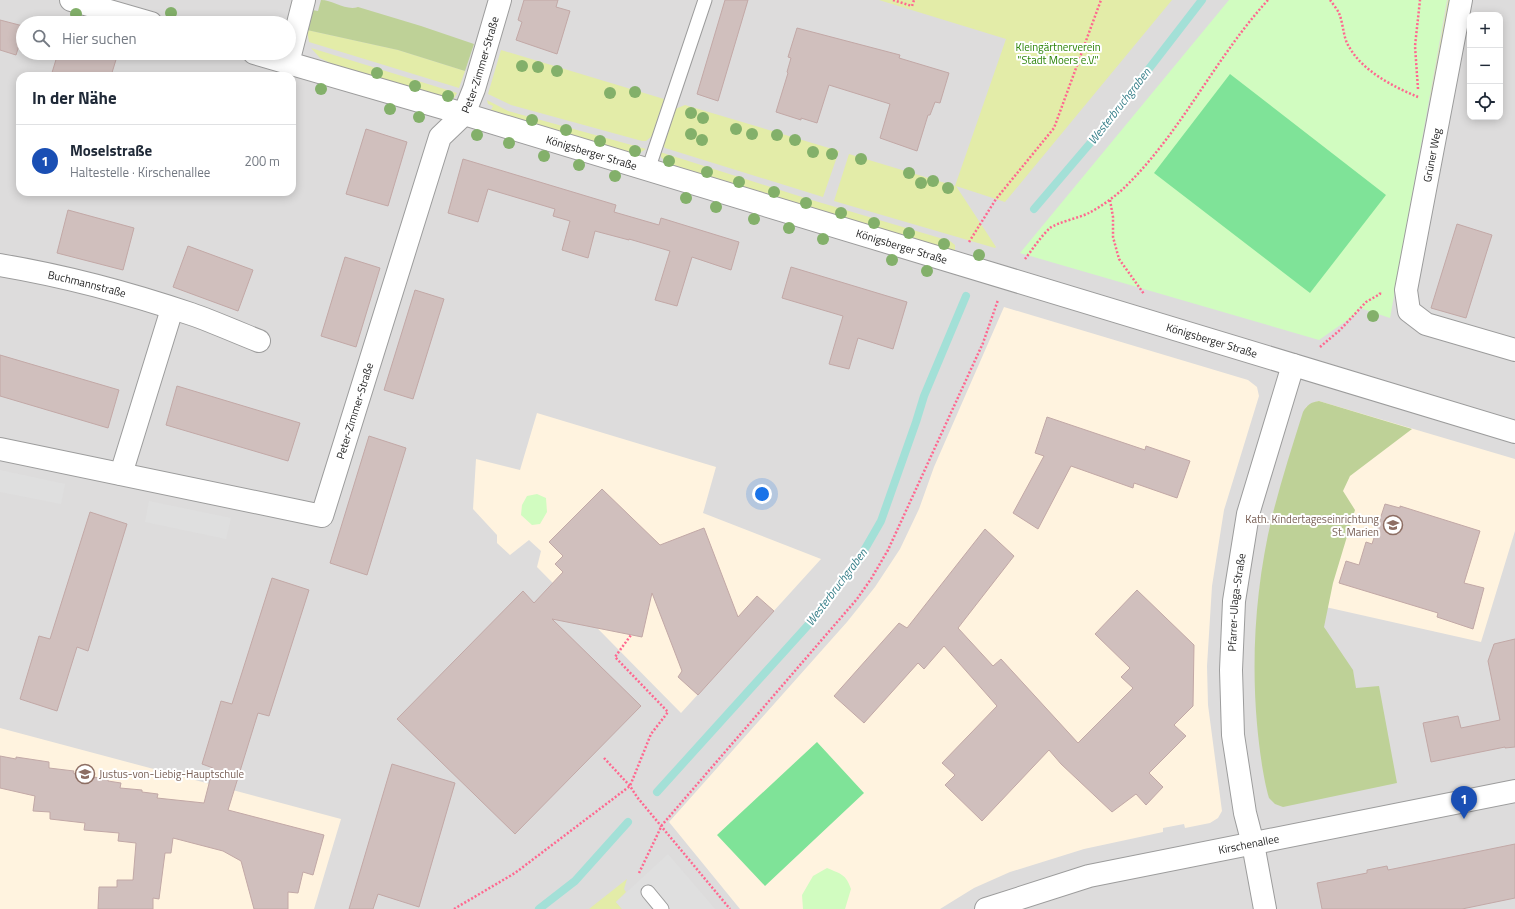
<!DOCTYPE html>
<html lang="de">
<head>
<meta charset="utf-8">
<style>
  body { margin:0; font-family:"Titillium Web",sans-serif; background:#f2f2f3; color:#1f2937 }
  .controls { position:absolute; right:12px; top:12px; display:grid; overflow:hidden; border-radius:8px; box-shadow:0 2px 10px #0003 }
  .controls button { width:36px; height:36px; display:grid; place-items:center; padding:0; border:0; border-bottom:1px solid #e0e1e3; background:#fff; color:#1f2937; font:20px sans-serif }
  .you { position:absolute; left:762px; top:494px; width:14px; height:14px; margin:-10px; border:3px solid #fff; border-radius:50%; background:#1a73e8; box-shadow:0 0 0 6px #1a73e833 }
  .badge { display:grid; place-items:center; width:26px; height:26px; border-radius:50%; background:#7c3aed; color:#fff; font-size:13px; font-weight:700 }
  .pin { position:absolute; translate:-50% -33px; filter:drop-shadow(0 1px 2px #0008) }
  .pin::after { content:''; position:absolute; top:21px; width:14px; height:12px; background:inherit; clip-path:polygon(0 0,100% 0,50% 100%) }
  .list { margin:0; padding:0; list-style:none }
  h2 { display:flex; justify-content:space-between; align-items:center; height:52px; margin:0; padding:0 16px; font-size:17px }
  h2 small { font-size:13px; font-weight:400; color:#747a83 }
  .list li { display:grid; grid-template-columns:26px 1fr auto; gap:12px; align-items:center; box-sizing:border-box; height:72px; padding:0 16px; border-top:1px solid #e0e1e3 }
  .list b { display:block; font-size:15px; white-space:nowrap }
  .list p { margin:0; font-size:13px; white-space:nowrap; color:#747a83 }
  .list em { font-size:13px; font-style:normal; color:#747a83 }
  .icon { flex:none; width:22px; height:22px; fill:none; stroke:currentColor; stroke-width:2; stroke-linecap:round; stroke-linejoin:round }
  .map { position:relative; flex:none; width:1515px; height:909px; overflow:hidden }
  .search { position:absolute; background:#fff; box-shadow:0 2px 10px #0003; left:16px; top:16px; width:280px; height:44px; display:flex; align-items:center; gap:10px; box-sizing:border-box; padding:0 14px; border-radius:22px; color:#747a83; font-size:15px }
  .panel { position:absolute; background:#fff; box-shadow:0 2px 10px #0003; left:16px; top:72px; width:280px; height:124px; border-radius:12px }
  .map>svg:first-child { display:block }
</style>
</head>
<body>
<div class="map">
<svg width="1515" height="909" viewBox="0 0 1515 909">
  <rect width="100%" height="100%" fill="#f0e8e4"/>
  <path fill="#dddcdc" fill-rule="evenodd" d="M 0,0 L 1515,0 L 1515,909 L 0,909 ZM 1470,15 L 1500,15 L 1500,117 L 1470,117 ZM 23,23 L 289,23 L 289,53 L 23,53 ZM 20,76 L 292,76 L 292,192 L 20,192 Z"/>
  <path fill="#fff3df" d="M 1004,307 L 1248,380 L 1257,387 L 1259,396 L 1224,510 L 1212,586 L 1207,666 L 1208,705 L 1222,811 L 1218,818 L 1210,823 L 1185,828 L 1184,824 L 1163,828 L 1163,832 L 1084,849 L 1010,872 L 974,888 L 940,909 L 740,909 L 669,822 L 847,622 L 875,587 L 900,549 L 919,509 L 934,467 Z
    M 1319,401 L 1515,459 L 1515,531 L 1481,642 L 1259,592 L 1272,518 L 1306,407 L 1315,402 Z
    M 537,413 L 716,467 L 703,513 L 821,559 L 681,713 L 537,567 L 541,551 L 529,540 L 510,555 L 497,543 L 497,535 L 473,509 L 476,459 L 520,470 Z
    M 0,728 L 341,819 L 314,909 L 0,909 Z"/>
  <path fill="#e3eca8" d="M 879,0 L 1172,0 L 1005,202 L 956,186 L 996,247 L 995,248 L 834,201 L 849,154 L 955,186 L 1006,39 Z
    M 1448,0 L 1450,0 L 1432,99 L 1430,98 Z
    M 307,30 L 398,50 L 465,71 L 459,88 L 309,42 Z
    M 311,48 L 457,93 L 454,98 L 451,99 L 330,63 L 320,58 Z
    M 501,50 L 664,99 L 652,136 L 646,141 L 642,141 L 511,105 L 488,94 Z
    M 487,100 L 508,111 L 646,149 L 641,152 L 632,153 L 491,110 L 493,106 L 488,104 Z
    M 685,105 L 839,151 L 823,197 L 665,148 L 663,145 L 675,109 Z
    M 660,152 L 805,198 L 950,241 L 955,245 L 955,251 L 667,163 L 661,157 Z
    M 627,879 L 624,889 L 626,892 L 616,902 L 622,909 L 589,909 Z"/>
  <path fill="#bed197" d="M 321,0 C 333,0 346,11 358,7 L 421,26 L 474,44 L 465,71 L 398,50 L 307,30 L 312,10 L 318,11 Z
    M 1319,401 L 1412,429 L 1350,476 L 1343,491 L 1355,510 L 1333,583 L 1324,627 L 1353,670 L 1356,688 L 1379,686 L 1397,783 L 1283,807 L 1275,804 L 1269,798 C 1263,778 1259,746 1257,724 C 1251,655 1256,584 1272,517 C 1281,481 1292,447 1303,412 C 1307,405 1311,402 1319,401 Z"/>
  <path fill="#d1fcc0" d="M 1229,0 L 1447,0 L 1390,318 L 1360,308 L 1356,314 L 1319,340 L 1020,253 Z
    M 537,494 L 546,498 L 547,512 L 540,524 L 532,525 L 521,515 L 522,505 L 527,496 Z
    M 827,868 C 841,874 846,874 851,889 L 845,909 L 803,909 L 802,895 L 813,876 Z"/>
  <path fill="#7fe398" d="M 1230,74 L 1386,195 L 1310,293 L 1154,173 Z
    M 817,742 L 864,793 L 765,886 L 717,835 Z"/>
  <path fill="#dfdfdf" d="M 0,470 L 65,484 L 61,504 L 0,492 Z
    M 149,501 L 231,518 L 226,539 L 145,522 Z
    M 668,854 L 715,909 L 622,909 L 616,902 Z"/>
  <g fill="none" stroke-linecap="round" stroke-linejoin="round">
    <path stroke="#a3e0d7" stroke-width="8" d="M 1034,209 L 1104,127 L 1202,0
      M 657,792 L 809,624 L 858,561 L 881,521 L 916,422 L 924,396 L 966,296
      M 539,909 L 575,881 L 628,822"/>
  </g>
  <path fill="#d0bfbd" stroke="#c2a8a6" d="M 524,0 L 558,0 L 556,7 L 570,11 L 557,54 L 516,40 L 522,22 L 518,20 Z
    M 725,0 L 748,0 L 718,101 L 697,94 Z
    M 0,20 L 23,26 L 23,33 L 16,55 L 0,50 Z
    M 797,28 L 900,55 L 899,58 L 949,73 L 940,103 L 935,102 L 930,115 L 928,115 L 917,151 L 880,138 L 890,104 L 829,85 L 817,123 L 801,118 L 801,120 L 776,112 L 788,73 L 787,72 L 791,58 L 788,57 Z
    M 58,53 L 118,53 L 111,76 L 51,76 Z
    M 366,129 L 407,142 L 388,206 L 346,194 Z
    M 463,159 L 616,205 L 614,212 L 659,225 L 661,218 L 739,242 L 731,270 L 692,257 L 677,306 L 655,300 L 670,251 L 629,239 L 629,240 L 595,231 L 588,258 L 562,250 L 570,221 L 553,216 L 555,209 L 488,189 L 478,222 L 448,213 Z
    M 68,210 L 134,228 L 123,270 L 57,253 Z
    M 1457,224 L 1492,235 L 1466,318 L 1431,308 Z
    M 188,246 L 253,270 L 238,311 L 173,287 Z
    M 345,257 L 380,268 L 356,347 L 321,336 Z
    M 791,267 L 907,302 L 893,349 L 858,338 L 849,369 L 829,364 L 843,316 L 782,298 Z
    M 415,290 L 444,299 L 413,399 L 384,390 Z
    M 0,355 L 119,390 L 108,428 L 0,396 Z
    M 177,386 L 300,423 L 288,461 L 166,425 Z
    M 1047,417 L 1145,450 L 1146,446 L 1190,461 L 1177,498 L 1134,483 L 1133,488 L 1071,466 L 1038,529 L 1013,513 L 1044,456 L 1035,453 Z
    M 369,436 L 406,448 L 367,575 L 330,563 Z
    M 602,489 L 660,545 L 704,528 L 738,617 L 757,596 L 774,611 L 698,695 L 678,677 L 682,671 L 652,593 L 642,637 L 552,619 L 641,706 L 515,834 L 397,719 L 523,591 L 534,603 L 563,572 L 555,564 L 563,556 L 549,542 Z
    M 1385,504 L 1400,508 L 1400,506 L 1480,531 L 1464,583 L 1484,588 L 1473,629 L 1437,617 L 1438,613 L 1339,583 L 1346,561 L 1359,565 L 1366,542 L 1372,544 Z
    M 90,512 L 127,524 L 88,651 L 77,647 L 57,711 L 20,699 L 39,636 L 50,639 Z
    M 985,529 L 1014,556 L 958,628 L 993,666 L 1001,659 L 1078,743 L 1133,688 L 1121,677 L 1130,668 L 1095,634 L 1137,590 L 1194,645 L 1193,706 L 1174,725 L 1186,736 L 1149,773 L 1163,787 L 1146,805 L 1136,794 L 1112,812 L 1061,764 L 1049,750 L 982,821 L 945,785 L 955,775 L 942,763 L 997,706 L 944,646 L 924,669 L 918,663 L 864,723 L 834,696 L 899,623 L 907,628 Z
    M 272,578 L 309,590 L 269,716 L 258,713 L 228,810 L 324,835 L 313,875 L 303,872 L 298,893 L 288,892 L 288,909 L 254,909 L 241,861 L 223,851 L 173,838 L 171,853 L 165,853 L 159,899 L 153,898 L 153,909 L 98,909 L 99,887 L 117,887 L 117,880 L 133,880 L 136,843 L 118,841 L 119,833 L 84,830 L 85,823 L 50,819 L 50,812 L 33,811 L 35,796 L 0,788 L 0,756 L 16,759 L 16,757 L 49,762 L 49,768 L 74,771 L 73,773 L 93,775 L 93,777 L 108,779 L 108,781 L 121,783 L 120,788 L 142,790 L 142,792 L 158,794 L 157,798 L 204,803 L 213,768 L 202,764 L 221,701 L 232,704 Z
    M 1515,639 L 1515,747 L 1505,748 L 1505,747 L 1431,762 L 1423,723 L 1458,716 L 1461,728 L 1500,720 L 1488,661 L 1494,644 Z
    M 392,764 L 455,783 L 419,907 L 378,894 L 373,909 L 349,909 Z
    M 1515,844 L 1515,898 L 1462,909 L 1322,909 L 1317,883 L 1367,873 L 1367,870 L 1387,866 L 1388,870 Z"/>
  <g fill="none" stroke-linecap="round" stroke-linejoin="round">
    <defs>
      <path id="service" d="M 648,170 L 705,0
        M 648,892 L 662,909"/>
      <g id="minor">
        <path d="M 71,0 L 151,23"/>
        <path d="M 1461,0 L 1406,290 L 1409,311 L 1426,324 L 1515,350"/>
        <path id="s1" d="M 254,53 L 464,114 L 1515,432"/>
        <path d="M 288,63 L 304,0"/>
        <path id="s2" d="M 0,265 C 65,276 129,293 191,314 C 214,322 236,332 259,341"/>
        <path id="s3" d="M 0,449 L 322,516 L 440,137 L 464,114 L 474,89 L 500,0"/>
        <path d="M 121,474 L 172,309"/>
        <path id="s4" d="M 986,909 L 1089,876 L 1515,791"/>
        <path id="s5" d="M 1265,909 L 1253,844 L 1245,813 L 1233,735 L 1231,670 L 1234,601 L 1248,514 L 1293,365"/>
      </g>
    </defs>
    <use href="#service" stroke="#9c9c9c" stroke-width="15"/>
    <use href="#minor" stroke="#9c9c9c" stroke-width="24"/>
    <path stroke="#ff678f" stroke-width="2.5" stroke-dasharray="2 2" stroke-linecap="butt" d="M 893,0 L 912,6 L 914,0
      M 1330,0 C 1333,4 1337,9 1339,13 C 1343,23 1343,34 1347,43 C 1360,70 1392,86 1418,97
      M 1418,89 L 1415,46 L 1420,0
      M 1110,200 L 1113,217 L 1113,237 L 1119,259 L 1144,294
      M 969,242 L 996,199 L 1054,128 L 1101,0
      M 1025,259 C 1032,250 1041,236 1050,228 C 1058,222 1079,218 1089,213 C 1102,206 1116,196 1126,186 C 1182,131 1215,58 1268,0
      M 1320,347 L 1340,330 L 1366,302 L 1380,294 L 1380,291
      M 604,758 L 630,786 L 637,797 L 730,909
      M 639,873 L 662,825 L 857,599 L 871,579 L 888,550 L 983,343 L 998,300
      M 454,909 L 515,873 L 630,786 L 651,734 L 668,712 L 615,657 L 631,635"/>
    <use href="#service" stroke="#fff" stroke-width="13"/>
    <use href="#minor" stroke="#fff" stroke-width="22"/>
  </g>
  <g fill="#83b06a">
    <circle cx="171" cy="13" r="6"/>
    <circle cx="76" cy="14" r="6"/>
    <circle cx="522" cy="66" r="6"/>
    <circle cx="538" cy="67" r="6"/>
    <circle cx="557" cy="71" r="6"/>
    <circle cx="377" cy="73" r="6"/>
    <circle cx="415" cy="86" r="6"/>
    <circle cx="321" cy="89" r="6"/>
    <circle cx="635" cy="92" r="6"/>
    <circle cx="610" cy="93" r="6"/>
    <circle cx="448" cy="96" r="6"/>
    <circle cx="390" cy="109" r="6"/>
    <circle cx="691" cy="113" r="6"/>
    <circle cx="419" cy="117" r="6"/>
    <circle cx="703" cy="118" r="6"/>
    <circle cx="532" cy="120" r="6"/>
    <circle cx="736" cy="129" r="6"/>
    <circle cx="566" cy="130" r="6"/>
    <circle cx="691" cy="134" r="6"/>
    <circle cx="752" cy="134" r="6"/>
    <circle cx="477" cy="135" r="6"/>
    <circle cx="777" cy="135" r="6"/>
    <circle cx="702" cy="140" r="6"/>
    <circle cx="795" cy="140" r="6"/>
    <circle cx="600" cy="141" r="6"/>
    <circle cx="509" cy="143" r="6"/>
    <circle cx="635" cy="151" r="6"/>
    <circle cx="813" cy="152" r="6"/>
    <circle cx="832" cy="154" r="6"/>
    <circle cx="544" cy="156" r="6"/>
    <circle cx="861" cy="159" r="6"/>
    <circle cx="669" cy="161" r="6"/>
    <circle cx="579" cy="165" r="6"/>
    <circle cx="707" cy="172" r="6"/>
    <circle cx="909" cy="173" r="6"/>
    <circle cx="615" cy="176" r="6"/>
    <circle cx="933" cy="181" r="6"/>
    <circle cx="739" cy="182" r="6"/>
    <circle cx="921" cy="183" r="6"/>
    <circle cx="948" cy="188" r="6"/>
    <circle cx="774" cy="192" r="6"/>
    <circle cx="686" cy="198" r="6"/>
    <circle cx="806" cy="203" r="6"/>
    <circle cx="716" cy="207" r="6"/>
    <circle cx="841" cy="213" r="6"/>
    <circle cx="754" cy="219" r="6"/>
    <circle cx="874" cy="223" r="6"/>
    <circle cx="789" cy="228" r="6"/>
    <circle cx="909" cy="233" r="6"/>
    <circle cx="823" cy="239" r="6"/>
    <circle cx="944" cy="244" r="6"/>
    <circle cx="979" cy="255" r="6"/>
    <circle cx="892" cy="260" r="6"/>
    <circle cx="927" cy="271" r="6"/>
    <circle cx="1373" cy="316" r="6"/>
  </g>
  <defs>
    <symbol id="school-ring" viewBox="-11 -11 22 22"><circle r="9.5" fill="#fff" stroke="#8d6e63" stroke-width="1.5"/><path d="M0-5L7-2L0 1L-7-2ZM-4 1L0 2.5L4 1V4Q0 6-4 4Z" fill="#8d6e63"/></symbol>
  </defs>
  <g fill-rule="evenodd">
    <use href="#school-ring" x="1382" y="514" width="22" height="22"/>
    <use href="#school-ring" x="74" y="763" width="22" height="22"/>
  </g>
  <g text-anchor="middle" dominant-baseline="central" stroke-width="4" stroke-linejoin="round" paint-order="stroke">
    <g font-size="11" fill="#2a8307" stroke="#fff">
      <text x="1058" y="47">Kleingärtnerverein<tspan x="1058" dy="13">"Stadt Moers e.V."</tspan></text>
    </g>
    <g font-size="11" fill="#1f1f1f" stroke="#fff">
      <text stroke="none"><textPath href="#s3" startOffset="811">Peter-Zimmer-Straße</textPath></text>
      <text stroke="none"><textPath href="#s1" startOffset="352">Königsberger Straße</textPath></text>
      <text transform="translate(1432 155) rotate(-79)">Grüner Weg</text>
      <text stroke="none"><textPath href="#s1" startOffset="676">Königsberger Straße</textPath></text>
      <text stroke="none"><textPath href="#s2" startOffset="89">Buchmannstraße</textPath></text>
      <text stroke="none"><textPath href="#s1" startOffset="1000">Königsberger Straße</textPath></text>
      <text stroke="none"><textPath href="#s3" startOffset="439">Peter-Zimmer-Straße</textPath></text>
      <text stroke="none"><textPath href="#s5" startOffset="310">Pfarrer-Ulaga-Straße</textPath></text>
      <text stroke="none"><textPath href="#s4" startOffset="271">Kirschenallee</textPath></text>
    </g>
    <g font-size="11" fill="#785e54" stroke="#fff" text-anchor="end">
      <text x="1379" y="519">Kath. Kindertageseinrichtung<tspan x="1379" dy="13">St. Marien</tspan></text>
      <text x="99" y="774" text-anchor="start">Justus-von-Liebig-Hauptschule</text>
    </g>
    <g font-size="12" font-style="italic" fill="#39808a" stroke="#fff">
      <text transform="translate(1119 106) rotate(-52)">Westerbruchgraben</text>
      <text transform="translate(836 587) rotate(-53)">Westerbruchgraben</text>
    </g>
  </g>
</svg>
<div class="controls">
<button>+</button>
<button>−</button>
<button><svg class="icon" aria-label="locate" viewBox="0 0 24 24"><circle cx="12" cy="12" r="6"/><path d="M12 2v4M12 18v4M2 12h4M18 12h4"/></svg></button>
</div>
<div class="you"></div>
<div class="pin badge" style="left:1464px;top:819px;background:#1a4fb4">1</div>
<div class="search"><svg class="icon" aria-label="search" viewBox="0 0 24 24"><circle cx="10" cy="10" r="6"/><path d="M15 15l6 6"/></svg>Hier suchen</div>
<section class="panel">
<h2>In der Nähe<small></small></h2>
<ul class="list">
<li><span class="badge" style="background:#1a4fb4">1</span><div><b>Moselstraße</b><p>Haltestelle · Kirschenallee</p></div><em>200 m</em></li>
</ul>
</section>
</div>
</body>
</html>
